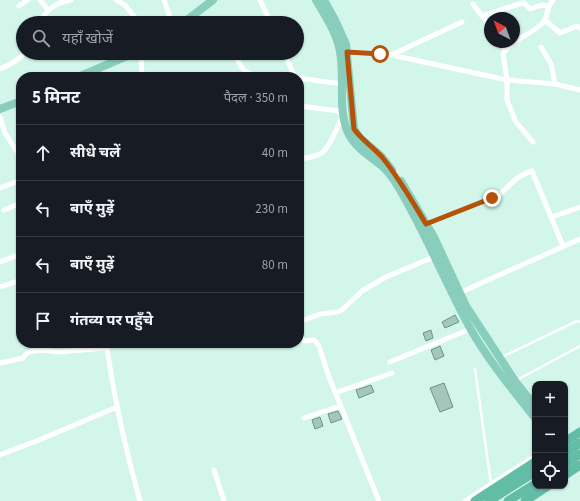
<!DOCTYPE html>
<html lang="hi">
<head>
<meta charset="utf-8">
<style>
  body { margin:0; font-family:"Source Sans 3","Noto Sans Devanagari",sans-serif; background:#242831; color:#f1f3f6 }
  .controls { position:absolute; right:12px; bottom:12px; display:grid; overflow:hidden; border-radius:8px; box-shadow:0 1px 3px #0004 }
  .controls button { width:36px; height:36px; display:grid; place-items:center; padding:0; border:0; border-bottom:1px solid #363941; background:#171b24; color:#f1f3f6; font:20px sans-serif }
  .compass { position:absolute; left:484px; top:12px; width:36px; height:36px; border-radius:50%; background:#171b24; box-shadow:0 1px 3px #0004; rotate:319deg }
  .stop { position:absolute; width:12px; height:12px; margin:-9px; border:3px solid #b45309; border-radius:50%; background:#fff }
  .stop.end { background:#b45309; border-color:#fff; box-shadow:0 1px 4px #0008 }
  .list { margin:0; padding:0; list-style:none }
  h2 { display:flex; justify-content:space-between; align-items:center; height:52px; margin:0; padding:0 16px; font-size:17px }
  h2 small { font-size:13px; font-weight:400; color:#9ea1a6 }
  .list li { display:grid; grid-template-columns:26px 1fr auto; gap:12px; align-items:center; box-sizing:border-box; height:56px; padding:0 16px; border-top:1px solid #363941 }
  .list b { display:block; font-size:15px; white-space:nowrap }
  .list em { font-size:13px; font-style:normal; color:#9ea1a6 }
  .icon { flex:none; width:22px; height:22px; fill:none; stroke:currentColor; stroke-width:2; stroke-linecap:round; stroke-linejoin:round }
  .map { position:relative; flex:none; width:580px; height:501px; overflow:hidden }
  .search { position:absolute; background:#171b24; box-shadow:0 1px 3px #0004; left:16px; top:16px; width:288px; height:44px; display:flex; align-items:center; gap:10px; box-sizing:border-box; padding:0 14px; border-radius:22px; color:#9ea1a6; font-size:15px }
  .panel { position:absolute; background:#171b24; box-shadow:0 1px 3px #0004; left:16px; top:72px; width:288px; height:276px; border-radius:16px }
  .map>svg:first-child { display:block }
</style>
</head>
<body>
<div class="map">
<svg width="580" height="501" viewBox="0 0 580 501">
  <rect width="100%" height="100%" fill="#d2f7ea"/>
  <path fill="#a3c7ba" stroke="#709287" d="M 455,315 L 459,322 L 445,328 L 442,322 Z
    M 431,330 L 433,338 L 426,341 L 423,333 Z
    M 440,346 L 444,356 L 435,360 L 431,350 Z
    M 444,383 L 453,407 L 440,412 L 430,388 Z
    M 371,385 L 374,392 L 359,398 L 356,390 Z
    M 338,411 L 342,419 L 331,423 L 328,414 Z
    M 320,417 L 323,426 L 315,429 L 312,420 Z"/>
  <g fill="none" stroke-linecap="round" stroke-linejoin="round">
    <path stroke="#fff" stroke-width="2.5" d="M 502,357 L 577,321 L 580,322
      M 475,369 L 491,484
      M 515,381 L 580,346"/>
    <path stroke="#fff" stroke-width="5" d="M 40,0 L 48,10
      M 116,0 L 125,5 L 139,23
      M 164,0 L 172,23
      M 260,0 L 271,23
      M 473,4 L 490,27
      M 19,6 L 28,0
      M 482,16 L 522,3 L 524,3 L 530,9 L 542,5 L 548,6
      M 545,20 L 560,33 L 577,26 L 580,28
      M 40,23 C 47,8 56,3 71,0
      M 501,42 L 505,49
      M 513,42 L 503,53 L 507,80 L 507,100 L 516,122 L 533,142
      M 514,42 C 522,37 541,28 545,20 C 549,12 545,10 553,0
      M 541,47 L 551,64 L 555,84
      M 347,52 L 391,55 L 507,80 L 555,84 L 580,90
      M 141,53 L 142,77
      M 233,53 C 238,58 239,64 243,69 C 249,78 273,76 283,77
      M 284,53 L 295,77
      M 391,55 L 462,22
      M 0,69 C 10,65 17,61 25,53
      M 299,78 L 342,84
      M 299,106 L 339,111 L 342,116 C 340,123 329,147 323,152 C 317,157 306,158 299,159
      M 0,117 L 5,133 L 21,158
      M 0,188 L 21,180
      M 4,210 L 21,203
      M 552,217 L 580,207
      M 426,224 L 499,195 L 516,179 L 528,172 L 532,171 L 563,246
      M 0,262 L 21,254
      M 0,287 L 21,280
      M 459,293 L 580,239
      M 299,322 L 320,314 L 337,312 L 342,310 L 362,291 L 386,277 L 434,257
      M 299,334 L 304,341 L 314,340 L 319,346 L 329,377 L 379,501
      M 106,343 C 114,396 125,449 140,501
      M 390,362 L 470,329
      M 0,363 L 23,358 L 27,353 L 33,351 L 44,350 L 58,352 L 106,348
      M 335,393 L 392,373
      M 304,418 L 340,406
      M 0,455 L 39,440 L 117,407
      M 214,470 L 224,501
      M 465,501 L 535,456"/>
    <path stroke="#89cdbc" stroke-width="8" d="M 316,0 C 325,16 337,33 340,52 C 345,77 337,112 349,135 C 356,148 371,157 382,166 C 388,172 393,178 397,185 C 425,231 444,281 470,328 C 488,360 512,389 535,418
      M 324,0 L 335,20 L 346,44 L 354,129 L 360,138 L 381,156 L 392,170
      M 183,23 L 213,0
      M 78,77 L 134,53
      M 0,109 L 21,101
      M 401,181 L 434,237 L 466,306 L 515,381 L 535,406"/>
    <path stroke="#62bca6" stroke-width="9" d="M 565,442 L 580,432
      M 565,453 L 580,443
      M 565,464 L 580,454
      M 565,475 L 580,465
      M 475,501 L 535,462
      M 489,501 L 535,472
      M 508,501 L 535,484
      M 525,501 L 548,486"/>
  </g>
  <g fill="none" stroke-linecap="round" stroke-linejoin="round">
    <path stroke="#b45309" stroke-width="5" d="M 380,54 L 347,52 L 354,129 C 362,140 373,147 382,157 C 399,178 412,201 426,224 L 492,198"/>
  </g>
</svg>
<div class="controls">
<button>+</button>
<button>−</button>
<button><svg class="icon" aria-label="locate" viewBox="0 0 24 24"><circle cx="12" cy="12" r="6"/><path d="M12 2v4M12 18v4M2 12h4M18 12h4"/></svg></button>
</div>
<svg class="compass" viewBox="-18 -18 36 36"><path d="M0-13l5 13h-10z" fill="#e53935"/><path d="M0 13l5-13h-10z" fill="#9ea1a6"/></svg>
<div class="stop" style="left:380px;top:54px"></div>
<div class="stop end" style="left:492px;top:198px"></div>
<div class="search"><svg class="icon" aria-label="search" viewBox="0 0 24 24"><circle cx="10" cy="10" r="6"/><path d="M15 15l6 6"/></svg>यहाँ खोजें</div>
<section class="panel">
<h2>5 मिनट<small>पैदल · 350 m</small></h2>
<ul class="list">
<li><svg class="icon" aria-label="ahead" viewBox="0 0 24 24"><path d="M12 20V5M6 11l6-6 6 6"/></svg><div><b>सीधे चलें</b></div><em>40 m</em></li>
<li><svg class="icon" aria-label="left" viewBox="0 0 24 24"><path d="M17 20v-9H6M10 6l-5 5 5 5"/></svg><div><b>बाएँ मुड़ें</b></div><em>230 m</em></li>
<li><svg class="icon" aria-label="left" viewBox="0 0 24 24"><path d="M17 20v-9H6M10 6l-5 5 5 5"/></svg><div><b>बाएँ मुड़ें</b></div><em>80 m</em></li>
<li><svg class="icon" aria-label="arrive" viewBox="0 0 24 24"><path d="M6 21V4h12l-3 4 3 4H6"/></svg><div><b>गंतव्य पर पहुँचे</b></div></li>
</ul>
</section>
</div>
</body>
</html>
